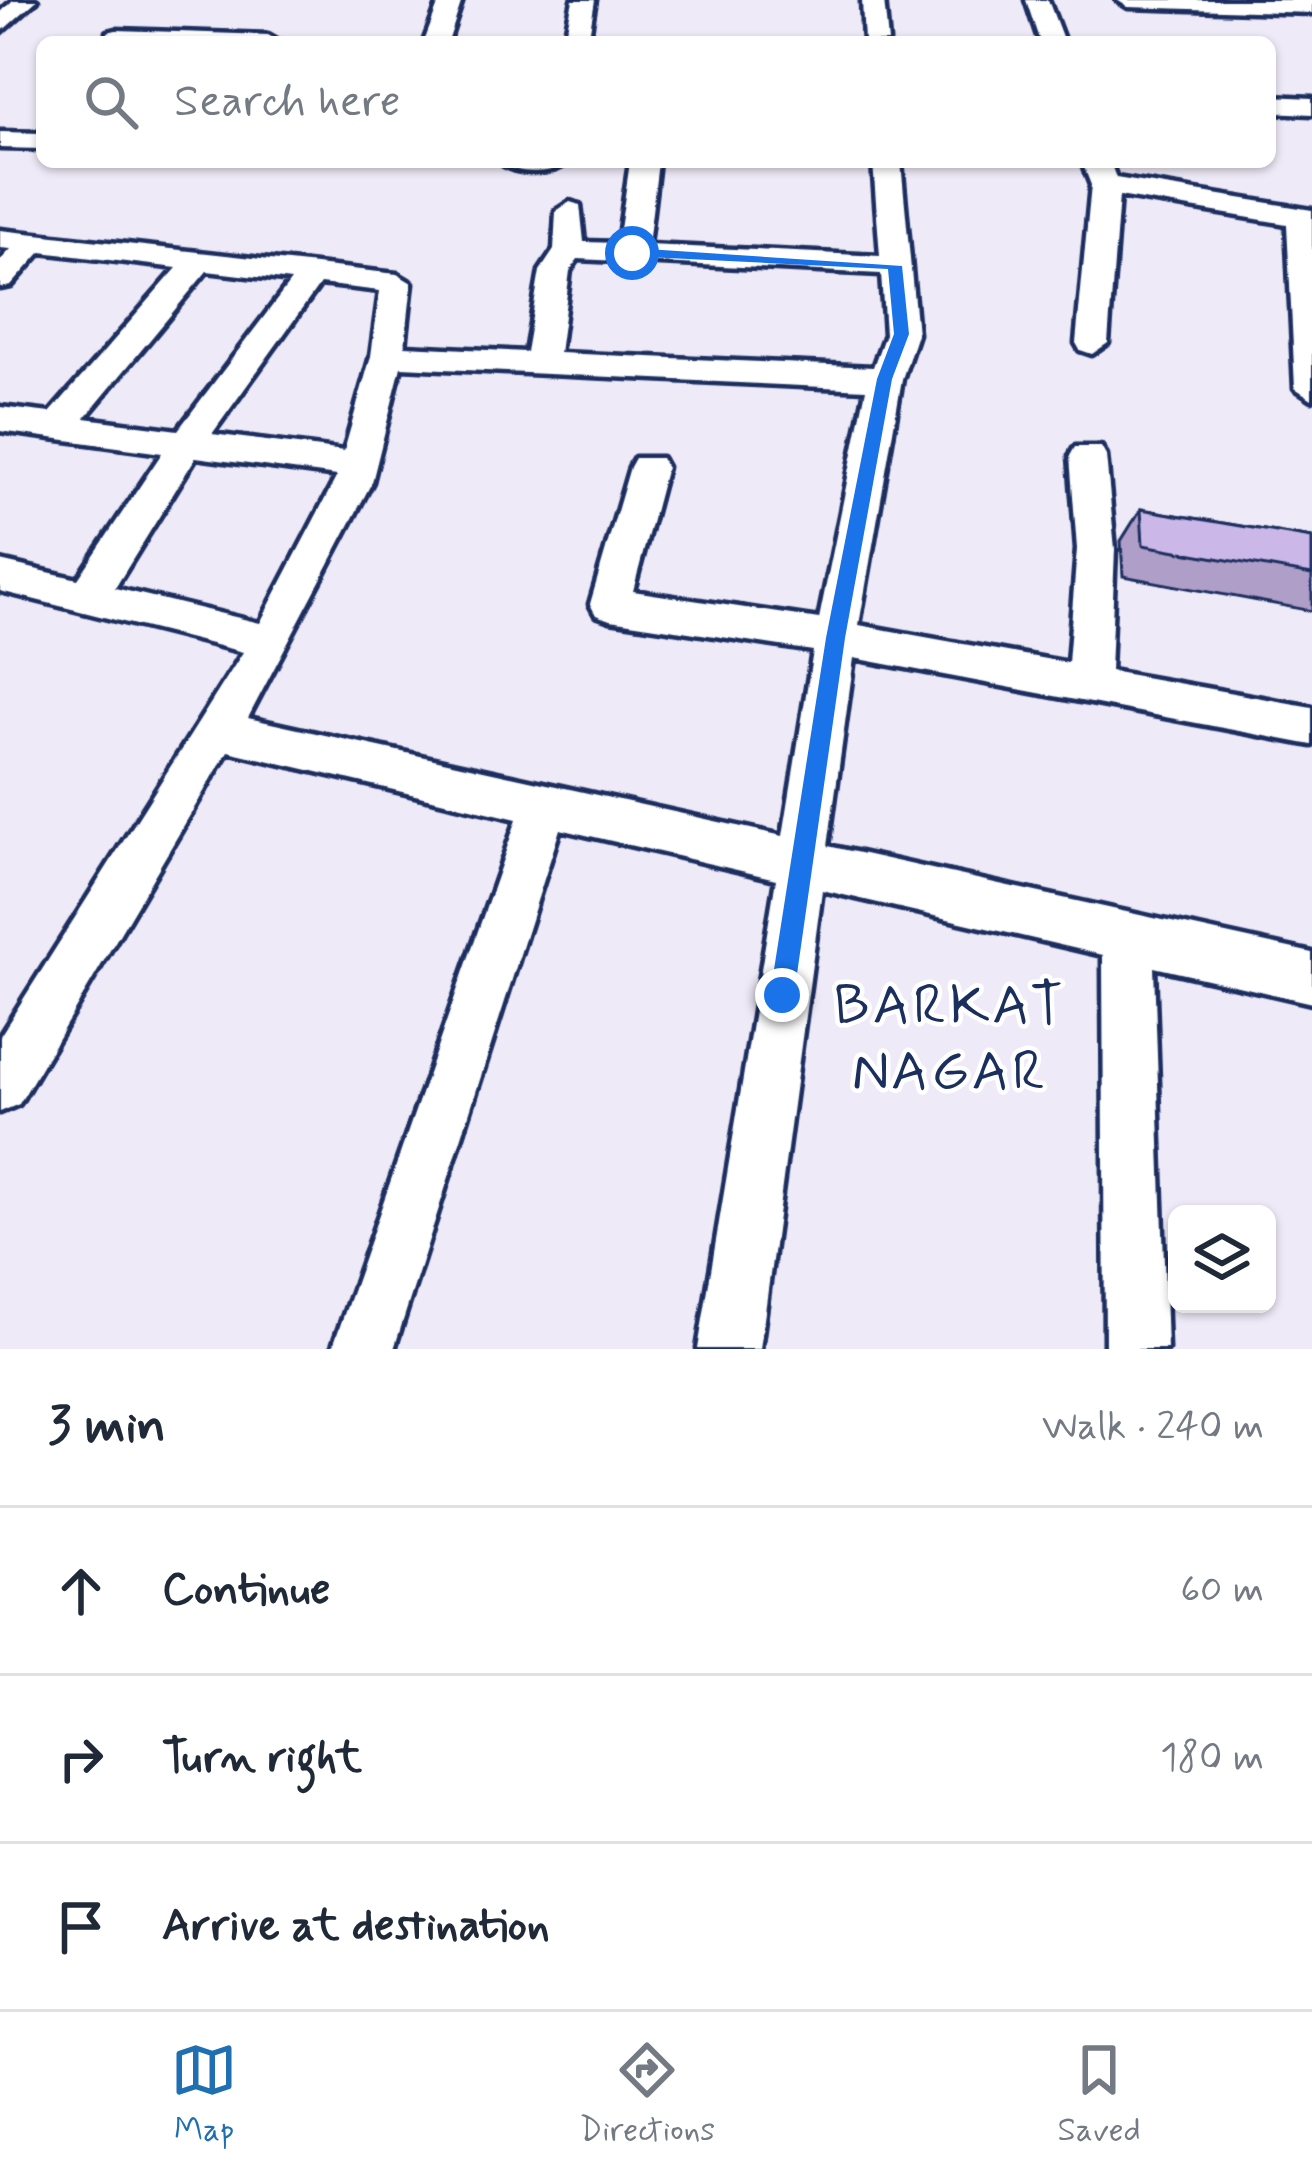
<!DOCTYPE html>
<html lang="en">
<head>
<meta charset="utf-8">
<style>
  body { margin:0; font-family:Mynerve,sans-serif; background:#f2f2f3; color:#1f2937 }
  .controls { position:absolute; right:36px; bottom:36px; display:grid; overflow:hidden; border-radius:18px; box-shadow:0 3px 9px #0004 }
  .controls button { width:108px; height:108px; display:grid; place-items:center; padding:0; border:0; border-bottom:3px solid #e0e1e3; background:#fff; color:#1f2937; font:60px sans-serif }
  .stop { position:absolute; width:36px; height:36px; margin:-27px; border:9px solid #1a73e8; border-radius:50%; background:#fff }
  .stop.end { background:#1a73e8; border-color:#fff; box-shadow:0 3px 12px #0008 }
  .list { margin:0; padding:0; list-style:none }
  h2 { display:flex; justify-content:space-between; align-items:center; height:156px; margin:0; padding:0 48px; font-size:51px }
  h2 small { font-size:39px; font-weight:400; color:#747a83 }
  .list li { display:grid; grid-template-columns:78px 1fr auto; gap:36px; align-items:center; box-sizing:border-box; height:168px; padding:0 48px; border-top:3px solid #e0e1e3 }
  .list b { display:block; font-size:45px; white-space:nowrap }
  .list em { font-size:39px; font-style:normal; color:#747a83 }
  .icon { flex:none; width:66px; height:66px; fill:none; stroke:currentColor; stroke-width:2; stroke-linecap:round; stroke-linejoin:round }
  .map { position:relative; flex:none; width:1312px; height:1349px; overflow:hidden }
  .search { position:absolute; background:#fff; box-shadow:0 3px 9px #0004; left:36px; right:36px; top:36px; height:132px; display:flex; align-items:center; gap:30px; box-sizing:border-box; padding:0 42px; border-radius:18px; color:#747a83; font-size:45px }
  .sheet { height:660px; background:#fff }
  nav { display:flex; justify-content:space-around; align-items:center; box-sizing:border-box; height:168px; border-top:3px solid #e0e1e3; background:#fff; font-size:33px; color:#747a83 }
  nav a { display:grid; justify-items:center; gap:6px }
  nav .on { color:#1f6fb2 }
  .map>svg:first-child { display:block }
</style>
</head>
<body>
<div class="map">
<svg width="1312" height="1349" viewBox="0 0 1312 1349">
  <rect width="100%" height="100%" fill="#efeaf8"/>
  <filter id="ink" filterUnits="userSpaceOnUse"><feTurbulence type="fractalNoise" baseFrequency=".00833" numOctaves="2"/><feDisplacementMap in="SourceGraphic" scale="24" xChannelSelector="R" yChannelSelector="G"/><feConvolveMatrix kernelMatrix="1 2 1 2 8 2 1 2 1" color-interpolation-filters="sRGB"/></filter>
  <g filter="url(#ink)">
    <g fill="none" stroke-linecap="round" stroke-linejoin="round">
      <defs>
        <path id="street" d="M 13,0 L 37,0 L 0,33 L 0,13 Z
          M 440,0 L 462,0 L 448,42 L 424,42 Z
          M 573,0 L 595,0 L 588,42 L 564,42 Z
          M 862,0 L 884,0 L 888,42 L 864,42 Z
          M 1026,0 L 1048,0 L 1064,42 L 1040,42 Z
          M 1117,0 L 1312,0 L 1312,13 L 1128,7 Z
          M 116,30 L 268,35 L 280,42 L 108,42 L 108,32 Z
          M 1270,96 L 1312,98 L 1312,114 L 1270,112 Z
          M 0,132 L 42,133 L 42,149 L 0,148 Z
          M 500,162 L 568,162 C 553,175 515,175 500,162 Z
          M 630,162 L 658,162 L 648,245 L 880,256 L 873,162 L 901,162 L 917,334 L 902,379 L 859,625 L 1068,663 L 1077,549 L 1070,456 L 1075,447 L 1101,447 L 1106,456 L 1115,549 L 1110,671 L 1312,707 L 1312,745 L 854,658 L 828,846 L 1312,953 L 1312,1003 L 1154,967 L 1167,1349 L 1105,1349 L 1103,955 L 822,890 L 760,1349 L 698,1349 L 776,879 L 560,829 L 394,1349 L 332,1349 L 517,819 L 228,751 L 19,1104 L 0,1112 L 0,1036 L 243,652 L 0,591 L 0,561 L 78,579 L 162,453 L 0,431 L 0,407 L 50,413 L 177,268 L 41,252 L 11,286 L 0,288 L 0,261 L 11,249 L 0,248 L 0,230 L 397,274 L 412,283 L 405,346 L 526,352 L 540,271 L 554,250 L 556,211 L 570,202 L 580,205 L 584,242 L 618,243 ZM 578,259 L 881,274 L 885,334 L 873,367 L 559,353 L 570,271 ZM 207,271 L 291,281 L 178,430 L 85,418 ZM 320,284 L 380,291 L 371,356 L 344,451 L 212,434 ZM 401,367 L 866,389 L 819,619 L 633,591 L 666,467 L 661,458 L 635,458 L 630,467 L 590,604 L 596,615 L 610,620 L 813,651 L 783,836 L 248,718 L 372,482 ZM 196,457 L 337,476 L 260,623 L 115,588 Z
          M 1082,162 L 1110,162 L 1116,178 L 1312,210 L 1312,399 L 1295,388 L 1287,224 L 1119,196 L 1108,343 L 1092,354 L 1080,350 L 1076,343 L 1091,185 Z"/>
      </defs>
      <use href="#street" stroke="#1b2f5e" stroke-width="9"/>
      <use href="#street" fill="#fff" fill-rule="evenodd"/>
    </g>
    <path fill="#af9ec8" stroke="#1b2f5e" stroke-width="3" d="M 1141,509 L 1312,538 L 1312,611 L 1123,576 L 1121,541 Z"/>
    <path fill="#cbb8e8" stroke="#1b2f5e" stroke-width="3" d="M 1141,509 L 1312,538 L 1312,575 L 1143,545 Z"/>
  </g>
  <path fill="#1a73e8" d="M 632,248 L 902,266 L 909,334 L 892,379 L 845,638 L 794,995 L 782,1007 L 770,995 L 826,638 L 877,379 L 894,334 L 888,269 L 627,256 Z"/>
  <g text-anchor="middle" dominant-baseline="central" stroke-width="9" stroke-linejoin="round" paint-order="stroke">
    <g font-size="57" letter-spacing="3" fill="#1b2f5e" stroke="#fff">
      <text x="950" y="1007">BARKAT<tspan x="950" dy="66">NAGAR</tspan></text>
    </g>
  </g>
</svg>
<div class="controls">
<button><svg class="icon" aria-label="layers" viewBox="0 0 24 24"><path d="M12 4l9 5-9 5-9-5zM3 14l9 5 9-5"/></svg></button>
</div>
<div class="stop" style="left:632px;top:253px"></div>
<div class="stop end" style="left:782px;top:995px"></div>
<div class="search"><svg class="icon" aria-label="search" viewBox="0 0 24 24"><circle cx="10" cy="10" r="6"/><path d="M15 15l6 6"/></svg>Search here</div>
</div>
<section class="sheet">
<h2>3 min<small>Walk · 240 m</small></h2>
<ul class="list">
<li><svg class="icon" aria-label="ahead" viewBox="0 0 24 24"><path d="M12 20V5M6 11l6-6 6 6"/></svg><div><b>Continue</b></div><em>60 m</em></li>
<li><svg class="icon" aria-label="right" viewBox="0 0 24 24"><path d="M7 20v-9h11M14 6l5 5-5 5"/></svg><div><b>Turn right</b></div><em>180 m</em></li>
<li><svg class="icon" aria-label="arrive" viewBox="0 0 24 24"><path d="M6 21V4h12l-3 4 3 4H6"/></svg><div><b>Arrive at destination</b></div></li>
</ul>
</section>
<nav>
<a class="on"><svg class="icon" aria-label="map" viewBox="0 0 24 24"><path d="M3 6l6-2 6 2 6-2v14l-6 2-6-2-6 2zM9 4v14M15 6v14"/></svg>Map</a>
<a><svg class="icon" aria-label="directions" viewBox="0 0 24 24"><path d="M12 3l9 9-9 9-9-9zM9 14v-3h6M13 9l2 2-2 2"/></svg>Directions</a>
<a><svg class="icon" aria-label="saved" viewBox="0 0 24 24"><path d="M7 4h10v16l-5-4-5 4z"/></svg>Saved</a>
</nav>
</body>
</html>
